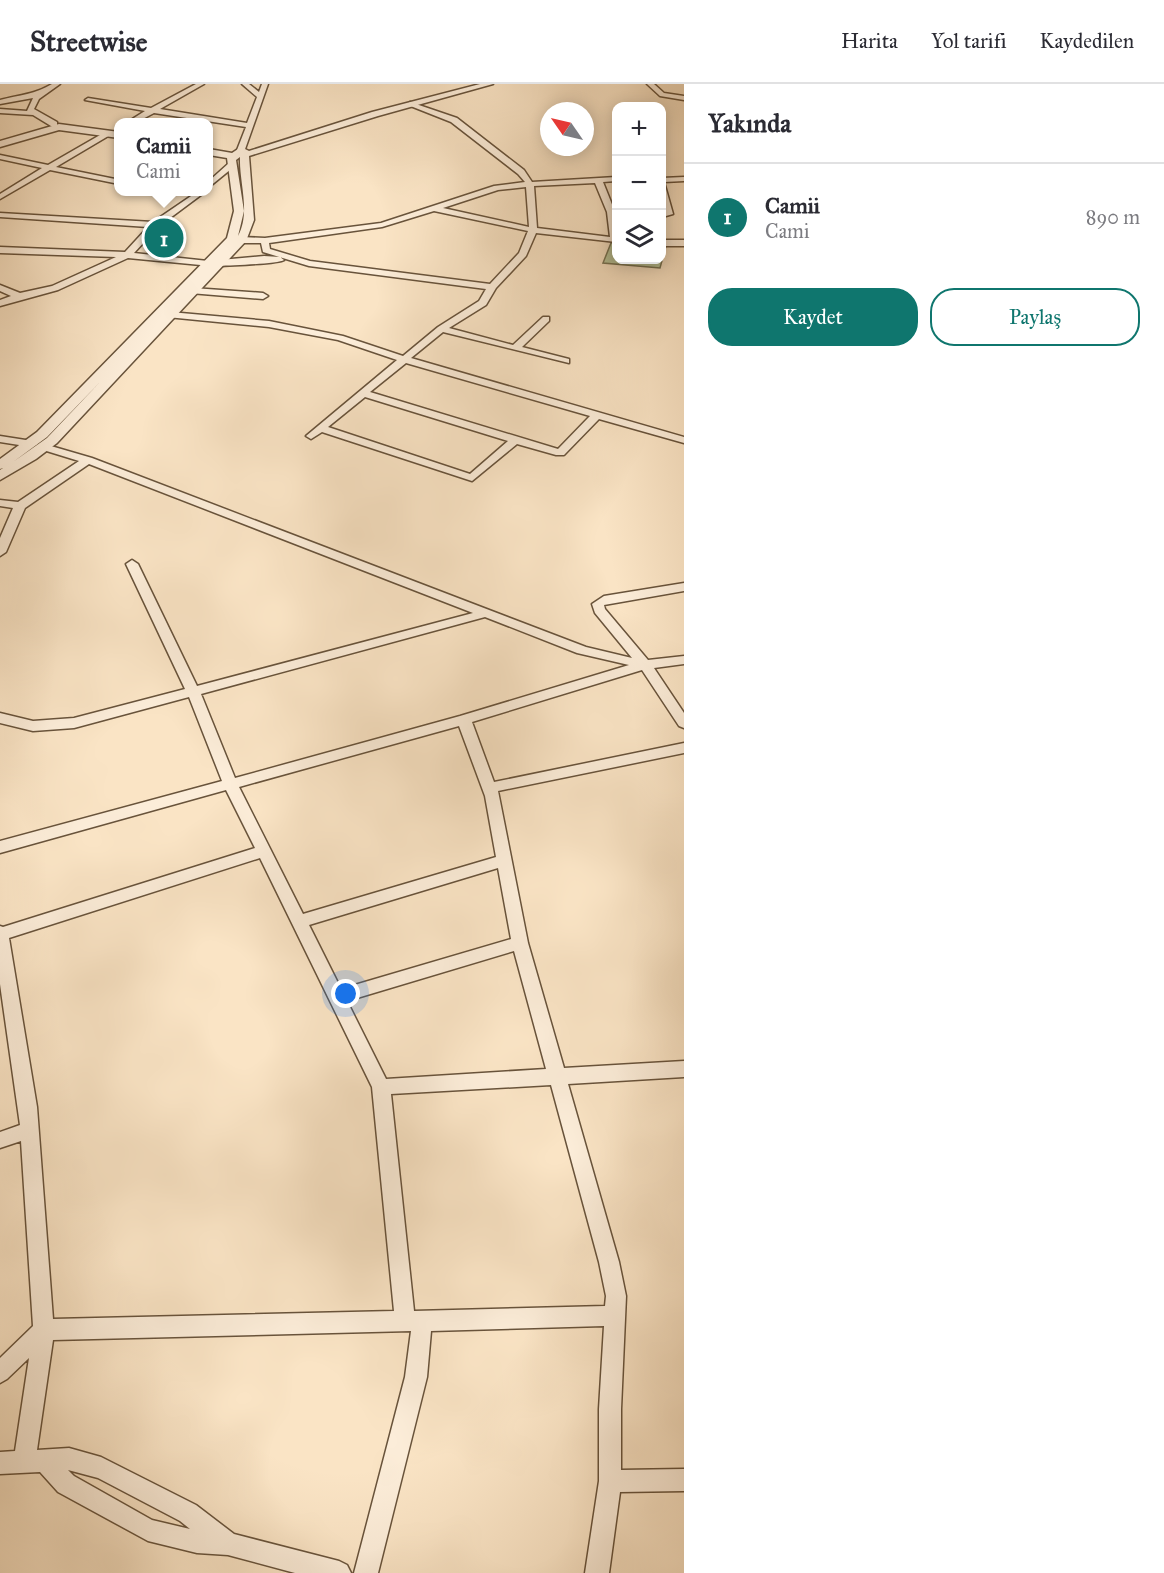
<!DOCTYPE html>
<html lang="tr">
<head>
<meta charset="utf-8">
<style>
  body { margin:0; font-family:"IM FELL Great Primer",serif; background:#f7f7f7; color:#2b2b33 }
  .controls { position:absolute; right:18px; top:18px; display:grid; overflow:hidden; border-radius:12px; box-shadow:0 3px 15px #0003 }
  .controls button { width:54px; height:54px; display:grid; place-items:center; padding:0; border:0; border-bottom:2px solid #e1e1e2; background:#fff; color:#2b2b33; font:30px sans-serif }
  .compass { position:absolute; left:540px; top:18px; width:54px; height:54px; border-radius:50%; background:#fff; box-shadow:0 3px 15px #0003; rotate:304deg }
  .you { position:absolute; left:346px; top:910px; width:21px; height:21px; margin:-15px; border:4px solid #fff; border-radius:50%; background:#1a73e8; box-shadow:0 0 0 9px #1a73e833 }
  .badge { display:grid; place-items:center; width:39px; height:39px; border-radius:50%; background:#0f766e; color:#fff; font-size:20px; font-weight:700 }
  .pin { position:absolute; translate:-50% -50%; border:3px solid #fff; box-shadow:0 2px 6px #0006 }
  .popup { position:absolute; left:114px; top:34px; width:99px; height:78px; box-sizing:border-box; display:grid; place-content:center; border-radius:12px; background:#fff; filter:drop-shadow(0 2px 4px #0005); font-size:20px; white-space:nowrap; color:#7c7c81 }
  .popup b { font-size:22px; color:#2b2b33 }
  .popup::after { content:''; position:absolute; left:50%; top:100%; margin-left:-12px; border:12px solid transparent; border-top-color:#fff }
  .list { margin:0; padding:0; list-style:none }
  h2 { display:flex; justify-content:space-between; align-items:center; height:78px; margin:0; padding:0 24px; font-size:26px }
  h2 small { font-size:20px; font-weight:400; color:#7c7c81 }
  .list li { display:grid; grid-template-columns:39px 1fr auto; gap:18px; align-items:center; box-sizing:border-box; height:108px; padding:0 24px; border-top:2px solid #e1e1e2 }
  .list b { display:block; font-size:22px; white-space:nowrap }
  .list p { margin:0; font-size:20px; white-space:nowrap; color:#7c7c81 }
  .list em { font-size:20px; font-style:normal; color:#7c7c81 }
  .actions { display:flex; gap:12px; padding:18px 24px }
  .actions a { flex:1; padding:14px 0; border:2px solid #0f766e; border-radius:24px; text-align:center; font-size:21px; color:#0f766e }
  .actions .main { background:#0f766e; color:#fff }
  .icon { flex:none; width:33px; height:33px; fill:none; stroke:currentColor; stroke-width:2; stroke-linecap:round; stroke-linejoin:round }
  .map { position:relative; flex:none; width:684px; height:1489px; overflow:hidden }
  header { display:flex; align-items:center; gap:36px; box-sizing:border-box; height:84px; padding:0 30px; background:#fff; border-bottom:2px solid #e1e1e2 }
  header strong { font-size:28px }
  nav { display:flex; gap:33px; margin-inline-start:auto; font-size:21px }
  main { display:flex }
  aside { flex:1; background:#fff }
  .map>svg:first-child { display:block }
</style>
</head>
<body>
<header>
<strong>Streetwise</strong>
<nav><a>Harita</a><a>Yol tarifi</a><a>Kaydedilen</a></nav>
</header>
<main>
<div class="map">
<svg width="684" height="1489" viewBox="0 0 684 1489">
  <rect width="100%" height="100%" fill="#fae4c5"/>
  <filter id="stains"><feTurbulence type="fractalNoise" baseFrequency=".00333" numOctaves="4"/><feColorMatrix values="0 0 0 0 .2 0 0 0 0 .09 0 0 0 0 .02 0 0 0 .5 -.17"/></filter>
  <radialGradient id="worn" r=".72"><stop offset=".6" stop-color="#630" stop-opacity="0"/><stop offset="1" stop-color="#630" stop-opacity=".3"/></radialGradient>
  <path fill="#b8c59a" stroke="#787454" stroke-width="1.5" d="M 611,159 L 616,159 L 616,176 L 662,176 L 662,162 L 666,162 L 660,184 L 603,179 Z"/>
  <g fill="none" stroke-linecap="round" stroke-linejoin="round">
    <defs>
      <path id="minor" d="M 52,0 L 60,0 L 39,15 L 34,25 L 57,38 L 57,42 L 51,42 L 33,31 L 0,29 L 0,25 L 27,27 L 33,14 L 0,20 L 0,16 C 19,11 36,10 52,0 Z
        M 196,0 L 204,0 L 160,25 L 247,39 L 257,13 L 242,0 L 249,0 L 259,8 L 262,0 L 268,0 L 244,68 L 237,66 L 246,43 L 154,29 L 135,39 L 126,39 L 145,27 L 85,16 L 88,14 L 151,24 Z
        M 647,0 L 654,0 L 664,9 L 684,12 L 684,16 L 660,12 Z
        M 410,18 L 457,34 L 524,86 L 532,98 L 616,93 L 616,97 L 603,98 L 615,128 L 616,158 L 536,149 L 526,172 L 496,204 L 486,221 L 449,244 L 513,261 L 543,233 L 549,233 L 549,237 L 522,263 L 569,275 L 569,279 L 443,248 L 411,274 L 684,353 L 684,359 L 599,335 L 564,371 L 556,371 L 517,360 L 472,397 L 322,348 L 311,355 L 306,352 L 397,276 L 338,256 L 269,243 L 167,233 L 167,229 L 170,228 L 269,237 L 343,252 L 403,272 L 438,243 L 479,217 L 486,205 L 309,182 L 263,168 L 261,159 L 241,159 L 237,156 L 241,153 L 265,154 L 381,139 L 494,102 L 525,98 L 518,90 L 451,38 L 408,21 ZM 595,99 L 607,128 L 610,153 L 537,144 L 534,102 ZM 526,103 L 529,143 L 443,124 L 498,106 ZM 434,127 L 528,147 L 519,169 L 490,200 L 310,177 L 270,165 L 269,159 L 382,143 ZM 406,279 L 590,332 L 558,365 L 370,308 ZM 365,313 L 508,357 L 470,390 L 328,343 Z
        M 107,47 L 110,51 L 56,83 L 115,95 L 119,94 L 119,100 L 50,86 L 0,115 L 0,110 L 42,84 L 0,75 L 0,71 L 48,81 Z
        M 229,79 L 236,81 L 209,103 L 209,97 Z
        M 684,93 L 684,97 L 664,98 L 673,130 L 666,132 L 662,115 L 662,94 Z
        M 197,108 L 205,108 L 158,143 L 134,169 L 208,177 L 211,178 L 211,182 L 128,174 L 58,206 L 0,222 L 0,216 L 11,212 L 0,207 L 0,201 L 20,209 L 52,202 L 116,173 L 0,169 L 0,163 L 125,168 L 148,143 L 0,133 L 0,129 L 153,138 Z
        M 662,156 L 684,156 L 684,162 L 662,162 Z
        M 264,172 L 280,173 L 284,176 C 279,180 231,181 220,182 L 216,179 L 220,176 Z
        M 193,204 L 263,209 L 268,212 L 263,215 L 190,209 L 188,207 Z
        M 0,352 L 32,357 L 37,360 L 32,363 L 0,358 Z
        M 44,360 L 92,374 L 586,563 L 632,574 L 595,529 L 592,520 L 604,512 L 684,499 L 684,507 L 604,521 L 605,525 L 648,576 L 684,572 L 684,580 L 654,584 L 684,629 L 684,644 L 679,642 L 642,586 L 472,638 L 494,698 L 684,659 L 684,669 L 498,707 L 528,859 L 564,984 L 684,977 L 684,993 L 568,1000 L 619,1178 L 626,1212 L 621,1325 L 621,1386 L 684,1385 L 684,1407 L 620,1408 L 609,1489 L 585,1489 L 599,1397 L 599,1325 L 604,1242 L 431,1247 L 427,1293 L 378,1489 L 354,1489 L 405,1293 L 411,1247 L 53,1256 L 37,1366 L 69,1364 L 101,1373 L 196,1421 L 234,1450 L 339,1477 L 347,1481 L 351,1489 L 295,1489 L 228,1471 L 197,1469 L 148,1457 L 58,1408 L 40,1388 L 0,1390 L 0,1368 L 15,1367 L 29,1274 L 7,1295 L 0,1299 L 0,1274 L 33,1242 L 21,1057 L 0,1064 L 0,1048 L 20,1041 L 0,900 L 0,842 L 3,843 L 255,764 L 226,706 L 0,769 L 0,757 L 222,697 L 189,613 L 74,644 L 33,647 L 0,639 L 0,629 L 33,637 L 74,634 L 185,605 L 126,480 L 132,476 L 138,480 L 197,602 L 473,529 L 89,380 L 25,424 L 6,468 L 0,472 L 0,454 L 13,424 L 0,422 L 0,416 L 18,418 L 79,377 L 40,365 L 39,363 ZM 485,533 L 577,569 L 629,581 L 460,632 L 235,694 L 201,610 ZM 459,642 L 485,712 L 496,773 L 303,830 L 239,703 ZM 260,774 L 372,1003 L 394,1227 L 53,1235 L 37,1023 L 9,854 ZM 498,784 L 511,855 L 341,905 L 309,841 ZM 514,867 L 546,985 L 386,995 L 347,917 ZM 551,1001 L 599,1178 L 606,1212 L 605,1222 L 414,1227 L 391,1010 ZM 68,1386 L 98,1394 L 180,1437 L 190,1445 L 152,1436 L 74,1392 Z"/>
      <path id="tertiary" d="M 480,0 L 493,0 L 378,32 L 249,72 L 254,136 L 246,157 L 57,359 L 36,375 L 0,396 L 0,386 L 3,384 L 0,385 L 0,375 L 37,348 L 227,154 L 234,127 L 227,74 L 209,71 L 209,65 L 232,69 L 241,63 L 249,67 L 372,28 ZM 240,73 C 239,99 251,128 238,152 L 244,127 L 236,76 ZM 101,297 L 47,353 L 13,378 L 47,354 Z
        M 59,40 L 119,48 L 119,54 L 59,46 L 0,63 L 0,57 Z"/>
    </defs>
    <use href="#minor" stroke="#68533b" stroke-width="3"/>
    <use href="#tertiary" stroke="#68533b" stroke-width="3"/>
    <use href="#minor" fill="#fcedd9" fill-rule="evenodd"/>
    <use href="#tertiary" fill="#fcedd9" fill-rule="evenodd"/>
  </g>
  <rect width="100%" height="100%" filter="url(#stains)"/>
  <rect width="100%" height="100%" fill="url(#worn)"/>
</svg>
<div class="controls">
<button>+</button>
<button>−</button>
<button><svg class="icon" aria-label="layers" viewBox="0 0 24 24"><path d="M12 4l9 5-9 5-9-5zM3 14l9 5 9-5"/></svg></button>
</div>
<svg class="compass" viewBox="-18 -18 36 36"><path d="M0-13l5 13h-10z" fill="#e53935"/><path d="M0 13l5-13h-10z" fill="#7c7c81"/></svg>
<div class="you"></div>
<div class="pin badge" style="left:164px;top:154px">1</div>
<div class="popup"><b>Camii</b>Cami</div>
</div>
<aside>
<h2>Yakında<small></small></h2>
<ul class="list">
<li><span class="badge">1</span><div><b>Camii</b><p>Cami</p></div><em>890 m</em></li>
</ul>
<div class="actions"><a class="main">Kaydet</a><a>Paylaş</a></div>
</aside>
</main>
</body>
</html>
